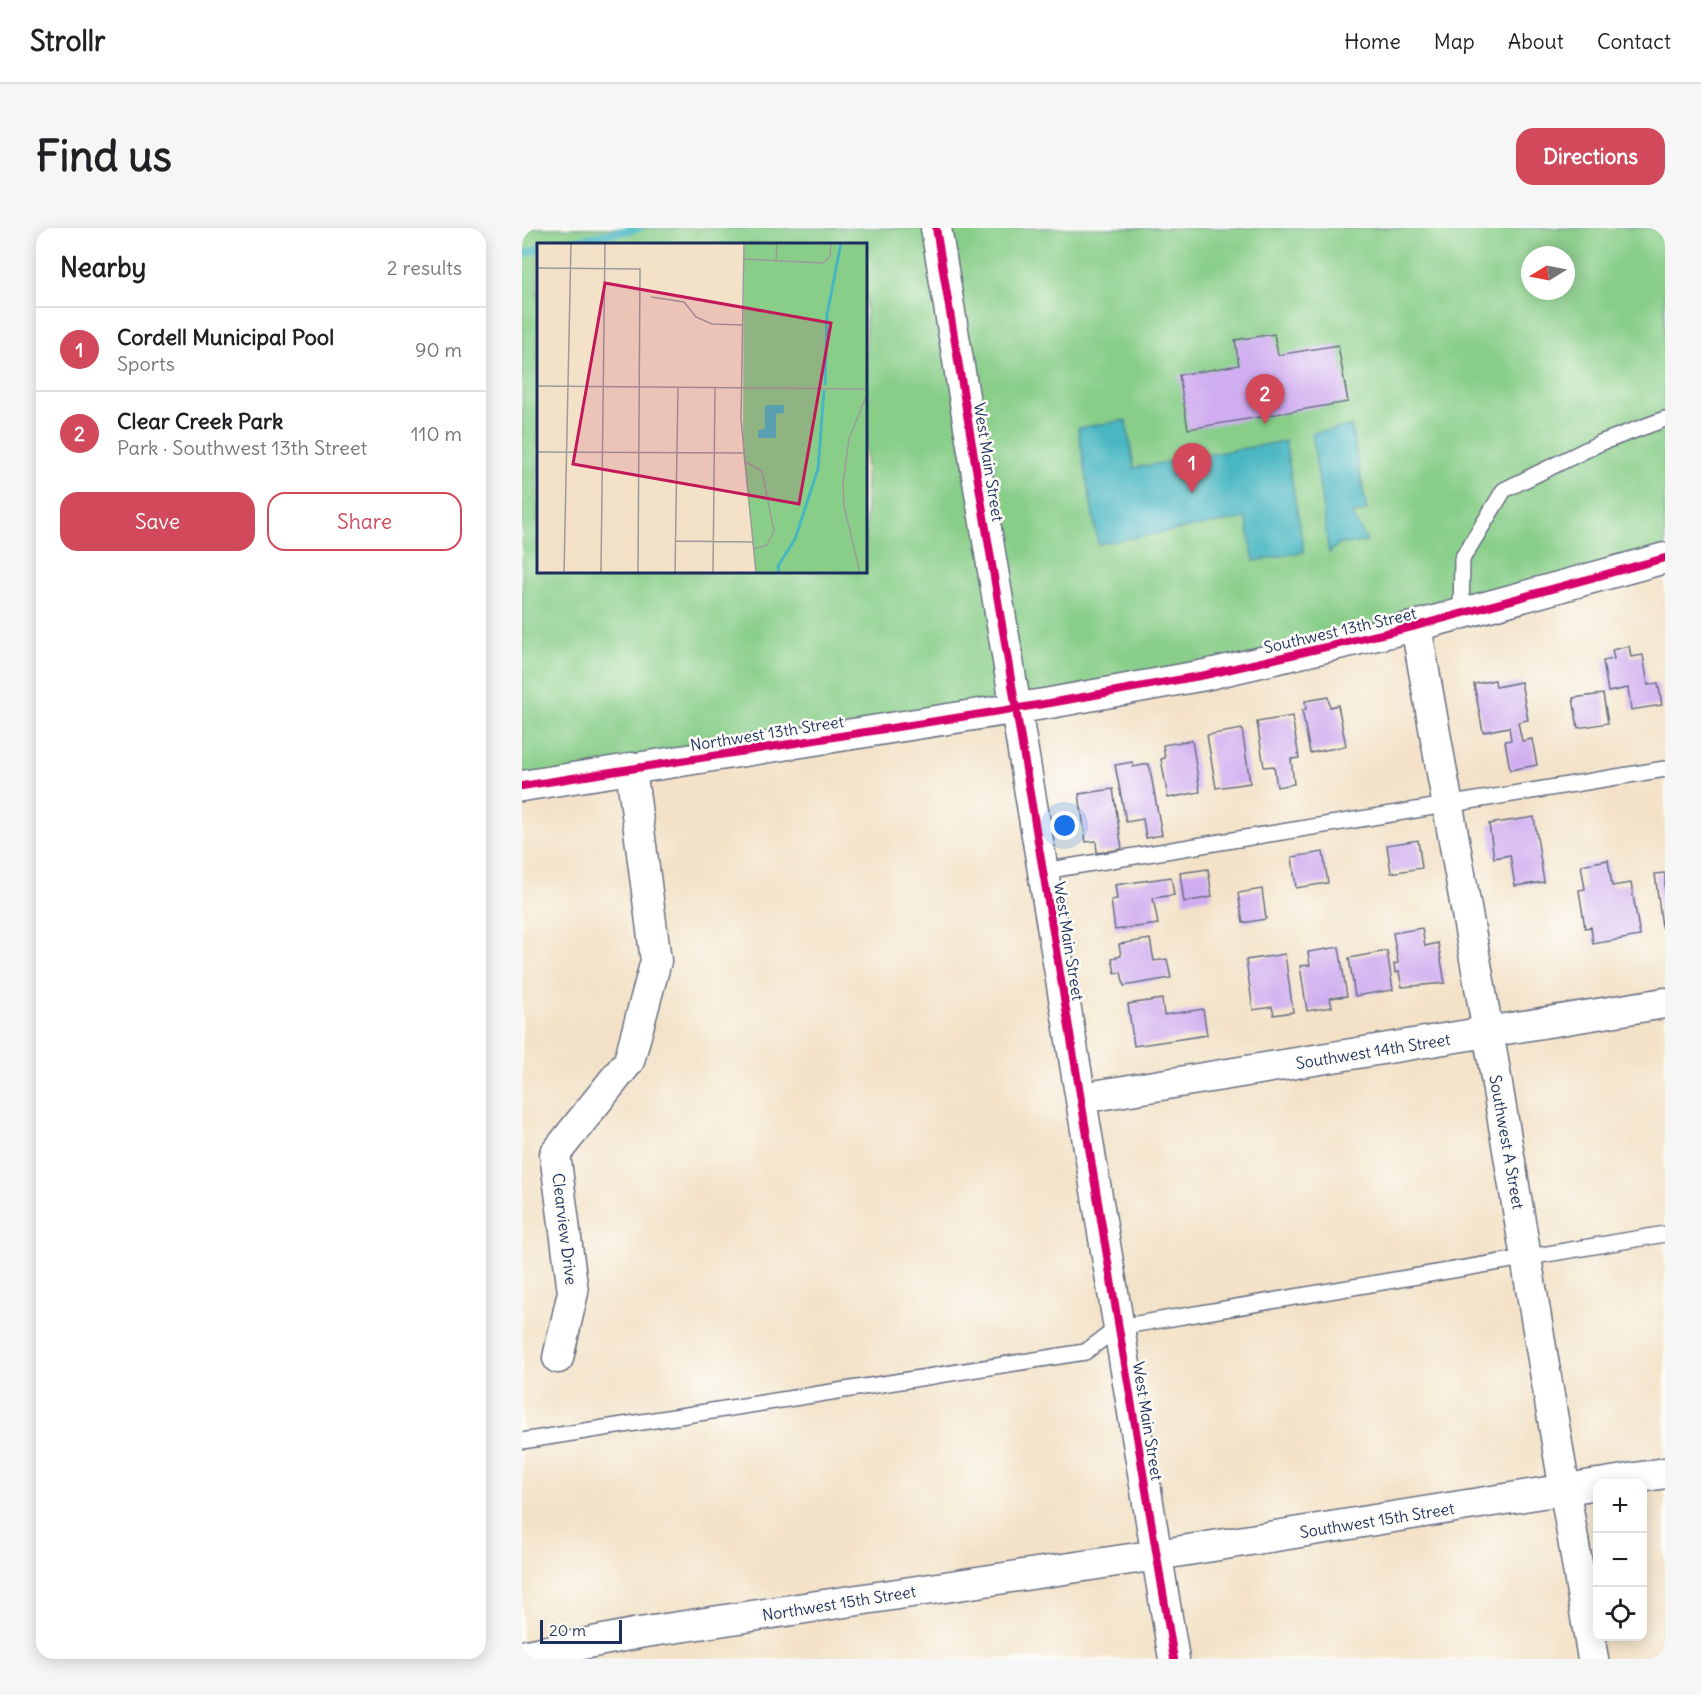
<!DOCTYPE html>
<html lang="en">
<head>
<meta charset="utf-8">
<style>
  body { margin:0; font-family:Delius,sans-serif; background:#f6f6f6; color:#202124 }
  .controls { position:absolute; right:18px; bottom:18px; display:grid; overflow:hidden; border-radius:12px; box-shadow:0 3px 15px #0003 }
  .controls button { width:54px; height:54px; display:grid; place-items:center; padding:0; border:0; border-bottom:2px solid #e0e0e0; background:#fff; color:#202124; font:30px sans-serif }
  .compass { position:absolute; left:999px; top:18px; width:54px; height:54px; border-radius:50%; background:#fff; box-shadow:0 3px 15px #0003; rotate:260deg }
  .scale { position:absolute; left:18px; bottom:15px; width:82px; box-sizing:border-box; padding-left:6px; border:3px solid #1b2f5e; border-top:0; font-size:16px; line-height:21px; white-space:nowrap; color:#1b2f5e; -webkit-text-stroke:4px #fdfcf7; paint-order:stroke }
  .you { position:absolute; left:543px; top:598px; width:21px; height:21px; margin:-15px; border:4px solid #fff; border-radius:50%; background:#1a73e8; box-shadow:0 0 0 9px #1a73e833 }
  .badge { display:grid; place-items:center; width:39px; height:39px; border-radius:50%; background:#d1495b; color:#fff; font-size:20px; font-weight:700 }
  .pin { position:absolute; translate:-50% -50px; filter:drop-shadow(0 2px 3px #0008) }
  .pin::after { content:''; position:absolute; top:32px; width:21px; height:18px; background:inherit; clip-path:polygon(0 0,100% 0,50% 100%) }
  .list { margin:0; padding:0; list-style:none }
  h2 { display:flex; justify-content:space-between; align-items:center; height:78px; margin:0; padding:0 24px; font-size:26px }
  h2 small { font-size:20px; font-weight:400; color:#757577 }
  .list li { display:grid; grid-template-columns:39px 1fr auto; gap:18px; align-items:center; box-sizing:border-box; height:84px; padding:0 24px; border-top:2px solid #e0e0e0 }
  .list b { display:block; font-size:22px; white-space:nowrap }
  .list p { margin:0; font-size:20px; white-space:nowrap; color:#757577 }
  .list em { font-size:20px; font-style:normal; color:#757577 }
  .actions { display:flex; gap:12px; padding:18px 24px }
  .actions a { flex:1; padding:14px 0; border:2px solid #d1495b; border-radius:18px; text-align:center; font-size:21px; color:#d1495b }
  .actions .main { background:#d1495b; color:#fff }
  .icon { flex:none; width:33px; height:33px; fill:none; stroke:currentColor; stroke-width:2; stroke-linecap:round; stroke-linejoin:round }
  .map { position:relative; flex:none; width:1143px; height:1431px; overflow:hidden; border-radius:18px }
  header { display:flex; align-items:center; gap:36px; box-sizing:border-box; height:84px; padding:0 30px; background:#fff; border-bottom:2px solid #e0e0e0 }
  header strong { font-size:28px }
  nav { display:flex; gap:33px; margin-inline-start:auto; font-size:21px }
  .intro { display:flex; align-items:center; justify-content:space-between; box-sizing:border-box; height:144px; padding:0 36px }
  h1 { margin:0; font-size:42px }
  .button { padding:15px 27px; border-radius:18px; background:#d1495b; color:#fff; font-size:21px; font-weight:700 }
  main { display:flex; gap:36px; padding:0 36px }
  aside { flex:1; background:#fff; border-radius:18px; box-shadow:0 3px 15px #0003 }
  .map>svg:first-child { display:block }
</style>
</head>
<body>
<header>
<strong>Strollr</strong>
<nav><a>Home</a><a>Map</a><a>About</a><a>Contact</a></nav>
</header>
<div class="intro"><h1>Find us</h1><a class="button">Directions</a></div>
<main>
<aside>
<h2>Nearby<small>2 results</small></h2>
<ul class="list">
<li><span class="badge">1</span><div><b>Cordell Municipal Pool</b><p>Sports</p></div><em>90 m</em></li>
<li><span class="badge">2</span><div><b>Clear Creek Park</b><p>Park · Southwest 13th Street</p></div><em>110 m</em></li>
</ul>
<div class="actions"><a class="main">Save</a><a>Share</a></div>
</aside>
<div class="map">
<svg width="1143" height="1431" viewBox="0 0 1143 1431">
  <rect width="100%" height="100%" fill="#fdfcf7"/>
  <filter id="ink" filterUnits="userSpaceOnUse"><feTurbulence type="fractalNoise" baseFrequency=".0167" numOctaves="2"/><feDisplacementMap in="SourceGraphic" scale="12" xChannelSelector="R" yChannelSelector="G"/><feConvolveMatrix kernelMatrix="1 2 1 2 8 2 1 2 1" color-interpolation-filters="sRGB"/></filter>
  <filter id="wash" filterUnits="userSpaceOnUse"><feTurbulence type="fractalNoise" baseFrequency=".008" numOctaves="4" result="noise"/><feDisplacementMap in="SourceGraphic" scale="24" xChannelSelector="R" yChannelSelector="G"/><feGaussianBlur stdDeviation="1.35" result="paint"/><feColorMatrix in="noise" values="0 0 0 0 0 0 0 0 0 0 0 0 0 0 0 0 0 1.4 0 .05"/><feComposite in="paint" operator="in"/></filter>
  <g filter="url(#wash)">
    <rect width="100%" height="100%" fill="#f3e2c7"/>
    <path fill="#88ce89" stroke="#527e74" stroke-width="1.5" fill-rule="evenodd" d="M 0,0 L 1143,0 L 1143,330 L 894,398 L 0,558 ZM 16,16 L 344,16 L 344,344 L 16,344 ZM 1008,27 L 1044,27 L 1044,63 L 1008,63 Z"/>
    <path fill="#49b7c2" stroke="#327390" stroke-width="1.5" d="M 604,192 L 612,240 L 763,213 L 782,324 L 732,333 L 724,290 L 576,316 L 556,200 Z
      M 829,198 L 845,282 L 830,287 L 845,314 L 817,316 L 807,325 L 790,205 Z"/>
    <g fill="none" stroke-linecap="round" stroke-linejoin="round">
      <path stroke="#49b7c2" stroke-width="8" d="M 36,16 L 117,0
        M 0,26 L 16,21"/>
    </g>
    <g id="blocks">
      <path fill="#d0adf0" d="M 752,106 L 756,127 L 816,117 L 826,174 L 666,201 L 657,147 L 717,137 L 713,112 Z
        M 1107,418 L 1109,429 L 1121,427 L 1126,457 L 1136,455 L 1140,477 L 1109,482 L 1106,460 L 1086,464 L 1081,433 L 1092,431 L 1090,422 Z
        M 973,452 L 974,459 L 999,454 L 1006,492 L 996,494 L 1000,513 L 1010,511 L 1015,537 L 988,542 L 983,513 L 989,512 L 987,499 L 961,504 L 952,456 Z
        M 1081,466 L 1086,495 L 1056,500 L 1051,470 Z
        M 806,469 L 808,479 L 816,477 L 824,518 L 788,525 L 780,482 L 784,481 L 783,473 Z
        M 770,488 L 777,530 L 769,531 L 772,556 L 755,559 L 752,538 L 742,539 L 735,494 Z
        M 720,501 L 728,555 L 694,560 L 685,507 Z
        M 670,512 L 678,564 L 646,570 L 639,531 L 643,530 L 641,517 Z
        M 610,534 L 611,539 L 627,536 L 640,607 L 624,610 L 621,591 L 604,594 L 593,537 Z
        M 591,561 L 600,621 L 575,625 L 574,613 L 564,614 L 557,566 Z
        M 1012,589 L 1022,654 L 993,658 L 988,627 L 972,630 L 967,596 Z
        M 896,612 L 900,640 L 869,645 L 865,617 Z
        M 801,624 L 806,655 L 774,660 L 770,629 Z
        M 1086,632 L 1090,658 L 1109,655 L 1118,708 L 1071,716 L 1069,699 L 1063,700 L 1057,662 L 1063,661 L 1059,637 Z
        M 686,641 L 690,669 L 662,674 L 658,645 Z
        M 1143,645 L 1143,699 L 1140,699 L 1133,646 Z
        M 649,649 L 652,667 L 631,670 L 636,696 L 593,702 L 589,672 L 595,671 L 593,657 Z
        M 740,661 L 744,691 L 721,695 L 716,665 Z
        M 900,700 L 903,718 L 916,715 L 923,755 L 880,759 L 877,744 L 873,745 L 872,736 L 876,735 L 871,705 Z
        M 628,711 L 632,733 L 645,731 L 649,750 L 602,758 L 599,744 L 593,745 L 590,730 L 599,728 L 597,716 Z
        M 817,719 L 825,768 L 808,770 L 810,779 L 785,783 L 778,738 L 788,737 L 786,724 Z
        M 865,723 L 871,762 L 833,768 L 827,730 Z
        M 763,726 L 771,784 L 752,787 L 750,779 L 731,782 L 724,732 Z
        M 640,771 L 642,787 L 681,781 L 685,807 L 612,818 L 606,776 Z"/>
    </g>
  </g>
  <g filter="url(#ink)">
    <use href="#blocks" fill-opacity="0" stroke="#676e83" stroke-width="1.5"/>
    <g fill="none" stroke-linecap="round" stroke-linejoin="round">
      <defs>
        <path id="lane" d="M 939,386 L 940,331 L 982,262 L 1078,215 L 1143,191
          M 522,643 L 1143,541
          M 0,1213 L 563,1124 L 597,1099 L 1143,1006"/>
        <path id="street" d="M 414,0 L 652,1431
          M 894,398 L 971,832 L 1071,1431
          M 0,558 L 528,475 L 683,447 L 894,398 L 1143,330
          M 559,870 L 1143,775
          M 36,1130 L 51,1064 L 33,926 L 107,833 L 134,733 L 109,540
          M 1078,1256 L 1143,1245
          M 0,1428 L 117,1405 L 635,1327 L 1076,1256"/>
      </defs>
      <use href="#lane" stroke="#676e83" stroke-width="18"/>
      <use href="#street" stroke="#676e83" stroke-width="33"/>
      <use href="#lane" stroke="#fff" stroke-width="15"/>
      <use href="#street" stroke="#fff" stroke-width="30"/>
      <defs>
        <path id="cycleway" d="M 414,0 L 652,1431
          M 0,558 L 528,475 L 683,447 L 894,398 L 1143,330"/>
      </defs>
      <use href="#cycleway" stroke="#fdfcf7" stroke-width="11"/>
      <use href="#cycleway" stroke="#d6006c" stroke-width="8"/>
    </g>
  </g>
  <g text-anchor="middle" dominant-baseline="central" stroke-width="5" stroke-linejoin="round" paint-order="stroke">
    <g font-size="16" fill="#1b2f5e" stroke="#fdfcf7">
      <text transform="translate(467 234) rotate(81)">West Main Street</text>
      <text transform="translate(818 402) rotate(-13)">Southwest 13th Street</text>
      <text transform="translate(245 505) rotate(-9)">Northwest 13th Street</text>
      <text transform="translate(547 713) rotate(81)">West Main Street</text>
      <text transform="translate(851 823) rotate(-9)">Southwest 14th Street</text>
      <text transform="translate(985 914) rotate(80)">Southwest A Street</text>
      <text transform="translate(43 1001) rotate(83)">Clearview Drive</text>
      <text transform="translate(626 1193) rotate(81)">West Main Street</text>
      <text transform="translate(855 1292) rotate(-9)">Southwest 15th Street</text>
      <text transform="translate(317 1375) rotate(-9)">Northwest 15th Street</text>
    </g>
  </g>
  <g transform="translate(15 15)">
    <rect width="330" height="330" fill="#f3e2c7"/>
    <path d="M 207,0 L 330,0 L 330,330 L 219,330 L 206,210 Z" fill="#88ce89"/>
    <path d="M 228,162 L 247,162 L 247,170 L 239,171 L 239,195 L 221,195 L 221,187 L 228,186 Z" fill="#49b7c2"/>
    <path fill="none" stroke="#49b7c2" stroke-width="3" d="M 288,142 L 290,72 L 304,0M 242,330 L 241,323 L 258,296 L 281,226 L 287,147"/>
    <path fill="none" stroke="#9d9a9d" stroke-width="1.5" d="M 207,0 L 204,176 L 219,330M 207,16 L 286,20 L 293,14 L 294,0M 239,19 L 240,0M 0,25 L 103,26 L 101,330M 114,54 L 147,59 L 159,74 L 175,81 L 206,82M 0,143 L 330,146M 0,209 L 206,210M 207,218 L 225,228 L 237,288 L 230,302 L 216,306M 139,298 L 215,299M 27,330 L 34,0M 64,330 L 68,0M 138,330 L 141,144M 176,330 L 178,145M 323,330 L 307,263 L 306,240 L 312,196 L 330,151"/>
    <path fill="#c2185b" fill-opacity="0.15" stroke="#c2185b" stroke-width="3" d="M 68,40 L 294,80 L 262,261 L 36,221 Z"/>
    <rect width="330" height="330" fill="none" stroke="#1b2f5e" stroke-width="3"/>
  </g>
</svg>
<div class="controls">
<button>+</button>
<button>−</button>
<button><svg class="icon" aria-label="locate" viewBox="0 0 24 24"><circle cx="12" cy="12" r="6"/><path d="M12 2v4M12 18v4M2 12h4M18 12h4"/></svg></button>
</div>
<svg class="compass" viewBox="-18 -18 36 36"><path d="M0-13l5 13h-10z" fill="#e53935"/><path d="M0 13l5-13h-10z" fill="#757577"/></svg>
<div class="scale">20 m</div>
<div class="you"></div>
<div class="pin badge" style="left:670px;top:265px">1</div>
<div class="pin badge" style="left:743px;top:196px">2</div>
</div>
</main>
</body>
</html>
